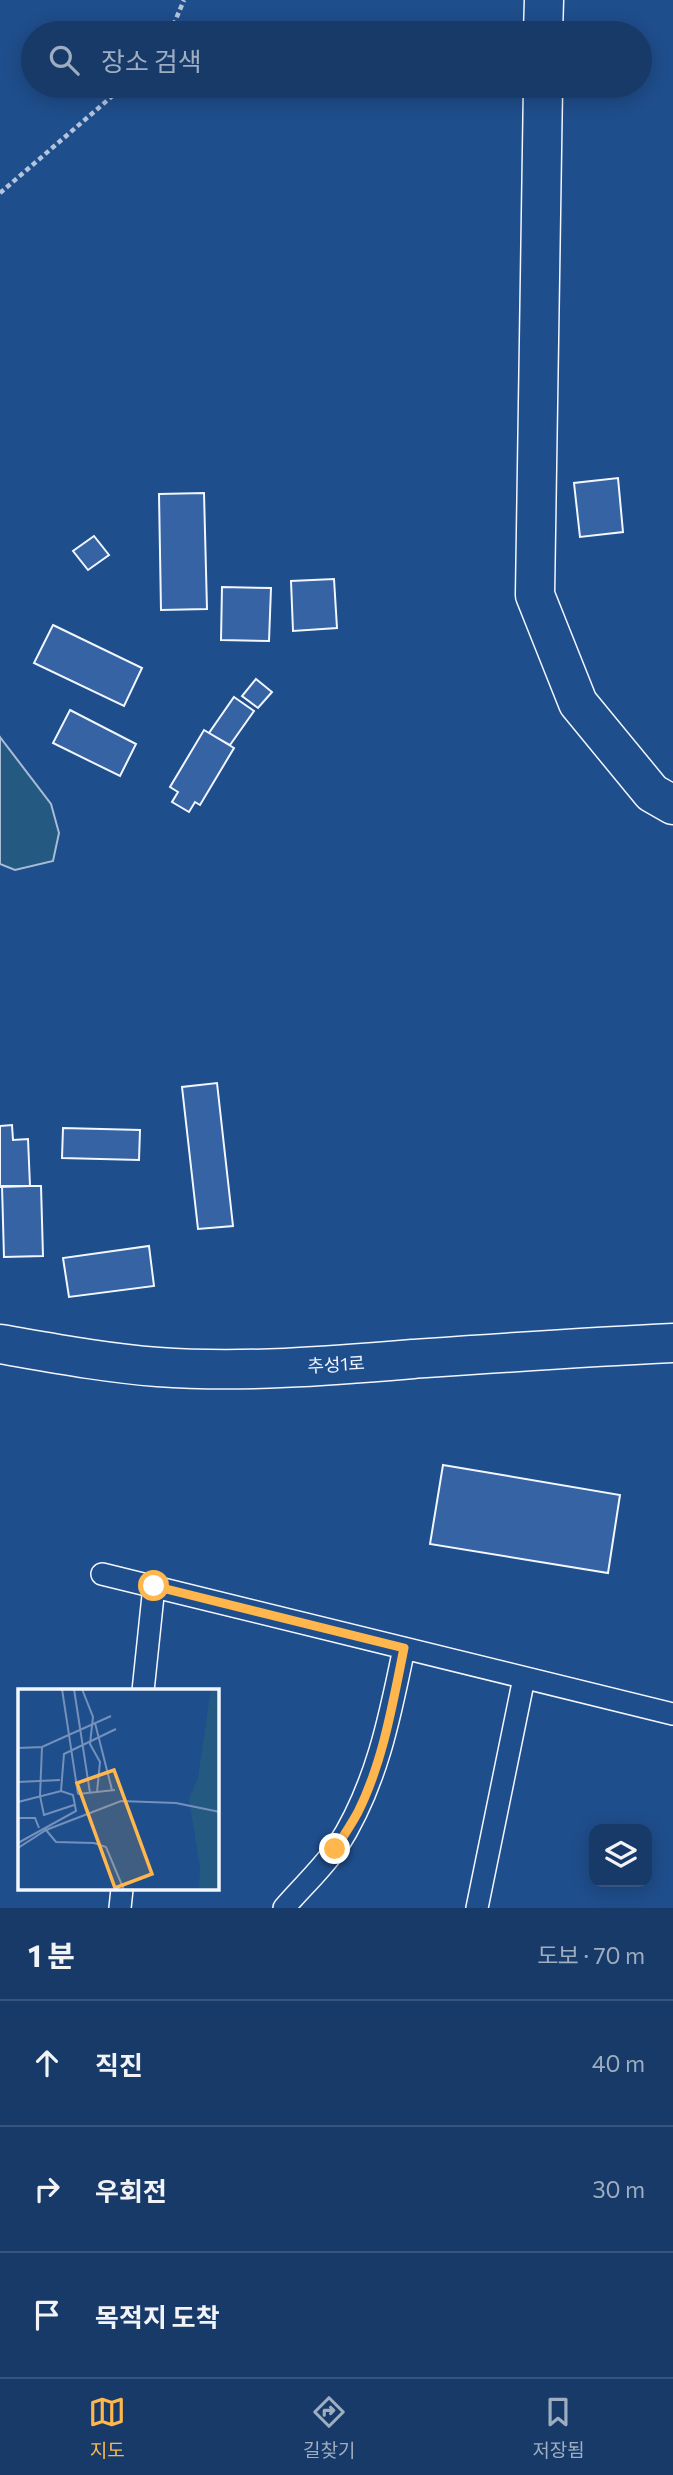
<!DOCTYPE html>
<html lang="ko">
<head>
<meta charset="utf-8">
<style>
  body { margin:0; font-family:Commissioner,"Noto Sans KR",sans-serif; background:#20416f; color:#f1f3f6 }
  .controls { position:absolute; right:21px; bottom:21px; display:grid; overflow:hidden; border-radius:14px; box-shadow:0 4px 18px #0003 }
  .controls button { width:63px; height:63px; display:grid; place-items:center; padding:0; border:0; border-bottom:2px solid #36547d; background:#173a69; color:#f1f3f6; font:35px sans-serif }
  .stop { position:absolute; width:21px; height:21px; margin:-16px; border:5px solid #ffb74d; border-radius:50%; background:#fff }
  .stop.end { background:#ffb74d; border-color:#fff; box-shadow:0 2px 7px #0008 }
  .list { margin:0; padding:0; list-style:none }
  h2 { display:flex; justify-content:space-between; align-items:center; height:91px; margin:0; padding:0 28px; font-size:30px }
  h2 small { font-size:23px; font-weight:400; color:#9eadc0 }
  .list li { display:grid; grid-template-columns:46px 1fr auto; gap:21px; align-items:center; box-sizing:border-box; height:126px; padding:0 28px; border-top:2px solid #36547d }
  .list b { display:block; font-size:26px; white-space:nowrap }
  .list em { font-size:23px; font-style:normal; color:#9eadc0 }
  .icon { flex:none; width:38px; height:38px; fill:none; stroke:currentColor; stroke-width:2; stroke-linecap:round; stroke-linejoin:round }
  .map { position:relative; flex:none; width:673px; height:1908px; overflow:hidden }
  .search { position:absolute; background:#173a69; box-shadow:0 4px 18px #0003; left:21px; right:21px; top:21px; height:77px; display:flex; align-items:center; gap:18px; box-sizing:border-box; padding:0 24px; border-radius:38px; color:#9eadc0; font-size:26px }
  .sheet { height:469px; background:#173a69 }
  nav { display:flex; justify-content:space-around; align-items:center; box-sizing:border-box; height:98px; border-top:2px solid #36547d; background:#173a69; font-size:19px; color:#9eadc0 }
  nav a { display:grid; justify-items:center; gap:4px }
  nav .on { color:#ffb74d }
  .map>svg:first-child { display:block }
</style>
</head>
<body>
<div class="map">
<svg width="673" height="1908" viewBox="0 0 673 1908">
  <rect width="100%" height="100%" fill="#1f4e8c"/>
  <path fill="#245a82" stroke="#a8bbd7" stroke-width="2" d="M 0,737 L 51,804 L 59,833 L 53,861 L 15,870 L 0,864 Z"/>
  <path fill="#3563a3" stroke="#f2f6ff" stroke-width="2" d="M 618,478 L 623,532 L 580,537 L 574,483 Z
    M 204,493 L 207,609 L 161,610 L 159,494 Z
    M 94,536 L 109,555 L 88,570 L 73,551 Z
    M 334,579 L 337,628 L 293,631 L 291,581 Z
    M 222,587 L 271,588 L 269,641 L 221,640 Z
    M 53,625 L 142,668 L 124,706 L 34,663 Z
    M 256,679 L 272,692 L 258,708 L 242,696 Z
    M 234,697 L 254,711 L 230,745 L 209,733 Z
    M 70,710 L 136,744 L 120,776 L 53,743 Z
    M 204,730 L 234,748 L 200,805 L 195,802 L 189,812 L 172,802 L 178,792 L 170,787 Z
    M 217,1083 L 233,1226 L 198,1229 L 182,1087 Z
    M 12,1125 L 13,1140 L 28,1139 L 30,1186 L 0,1187 L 0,1126 Z
    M 63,1128 L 140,1130 L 139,1160 L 62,1158 Z
    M 2,1186 L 41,1186 L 43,1256 L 4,1257 Z
    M 149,1246 L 154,1286 L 69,1297 L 63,1258 Z
    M 443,1465 L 620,1495 L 608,1573 L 430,1544 Z"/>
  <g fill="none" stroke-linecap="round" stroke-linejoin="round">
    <defs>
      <path id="lane" d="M 102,1574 L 673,1714
        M 143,1691 L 154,1586
        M 120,1908 L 122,1889
        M 284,1908 C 301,1888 322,1869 337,1847 C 376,1787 390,1717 404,1648
        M 477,1908 L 524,1678"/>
      <path id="street" d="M 543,33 L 544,0
        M 543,86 L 535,595 L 578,703 L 652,793 L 673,805"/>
      <path id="primary" d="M 0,1344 C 52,1353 105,1363 158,1367 C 242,1373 328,1366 413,1359 C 500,1353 586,1347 673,1343"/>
    </defs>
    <use href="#lane" stroke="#f2f6ff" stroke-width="24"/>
    <use href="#street" stroke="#f2f6ff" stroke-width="41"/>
    <use href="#primary" stroke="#f2f6ff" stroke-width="41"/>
    <path stroke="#b3c4dc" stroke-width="4.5" stroke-dasharray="5 3.5" stroke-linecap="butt" d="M 170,33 L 184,0
      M 0,193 L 124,86"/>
    <use href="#lane" stroke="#1f4e8c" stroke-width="21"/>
    <use href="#street" stroke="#1f4e8c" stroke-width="38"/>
    <use href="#primary" stroke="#1f4e8c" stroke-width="38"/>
  </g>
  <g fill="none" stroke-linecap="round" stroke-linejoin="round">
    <path stroke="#ffb74d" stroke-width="9" d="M 154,1586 L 404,1648 C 393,1702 383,1762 358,1812 C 351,1825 343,1837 335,1849"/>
  </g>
  <g text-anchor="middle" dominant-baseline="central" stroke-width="5" stroke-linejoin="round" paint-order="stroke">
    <g font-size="18" fill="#f2f6ff" stroke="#1f4e8c">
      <text transform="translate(336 1364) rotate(-3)">추성1로</text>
    </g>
  </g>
  <g transform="translate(18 1689)">
    <rect width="201" height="201" fill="#1f4e8c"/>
    <path d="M 193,0 L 201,0 L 201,201 L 181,201 L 182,178 L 171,110 L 180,89 Z" fill="#245a82"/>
    <path fill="none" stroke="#7391ba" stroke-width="2" d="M 44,0 L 60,105M 56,0 L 72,104M 64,0 L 75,28 L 72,55 L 82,73 L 79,103M 77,34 L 94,101M 24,58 L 22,107 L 26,126 L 56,116M 0,59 L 24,58 L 93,27M 0,93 L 42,91M 43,102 L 46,65 L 98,40M 60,105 L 97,101M 0,113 L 43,102 L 55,106 L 58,122 L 0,154M 0,129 L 17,129 L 21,139M 28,141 L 38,153 L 76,154 L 88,158 L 106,201M 0,159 L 28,141 L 103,112 L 158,114 L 202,123"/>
    <path fill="#ffb74d" fill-opacity="0.15" stroke="#ffb74d" stroke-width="3.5" d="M 96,81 L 134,185 L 97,199 L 59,94 Z"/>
    <rect width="201" height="201" fill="none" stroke="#f2f6ff" stroke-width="3.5"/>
  </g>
</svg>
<div class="controls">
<button><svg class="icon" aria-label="layers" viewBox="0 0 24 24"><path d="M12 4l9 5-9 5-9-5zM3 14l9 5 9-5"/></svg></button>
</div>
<div class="stop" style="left:154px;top:1586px"></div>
<div class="stop end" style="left:335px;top:1849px"></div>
<div class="search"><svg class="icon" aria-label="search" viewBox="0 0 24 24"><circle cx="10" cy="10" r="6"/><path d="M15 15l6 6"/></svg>장소 검색</div>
</div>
<section class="sheet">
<h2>1 분<small>도보 · 70 m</small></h2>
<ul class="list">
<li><svg class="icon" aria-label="ahead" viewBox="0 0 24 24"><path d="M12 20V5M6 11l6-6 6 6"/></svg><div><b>직진</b></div><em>40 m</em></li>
<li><svg class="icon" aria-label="right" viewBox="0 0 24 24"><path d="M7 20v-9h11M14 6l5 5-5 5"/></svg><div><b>우회전</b></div><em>30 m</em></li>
<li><svg class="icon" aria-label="arrive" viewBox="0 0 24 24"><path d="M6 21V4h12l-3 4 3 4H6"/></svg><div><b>목적지 도착</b></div></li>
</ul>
</section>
<nav>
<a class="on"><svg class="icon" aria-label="map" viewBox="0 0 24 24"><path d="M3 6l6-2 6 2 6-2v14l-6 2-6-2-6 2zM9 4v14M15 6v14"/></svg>지도</a>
<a><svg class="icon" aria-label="directions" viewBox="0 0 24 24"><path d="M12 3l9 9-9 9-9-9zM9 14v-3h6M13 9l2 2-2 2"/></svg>길찾기</a>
<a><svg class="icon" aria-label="saved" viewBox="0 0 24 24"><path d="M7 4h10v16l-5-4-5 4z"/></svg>저장됨</a>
</nav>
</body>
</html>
